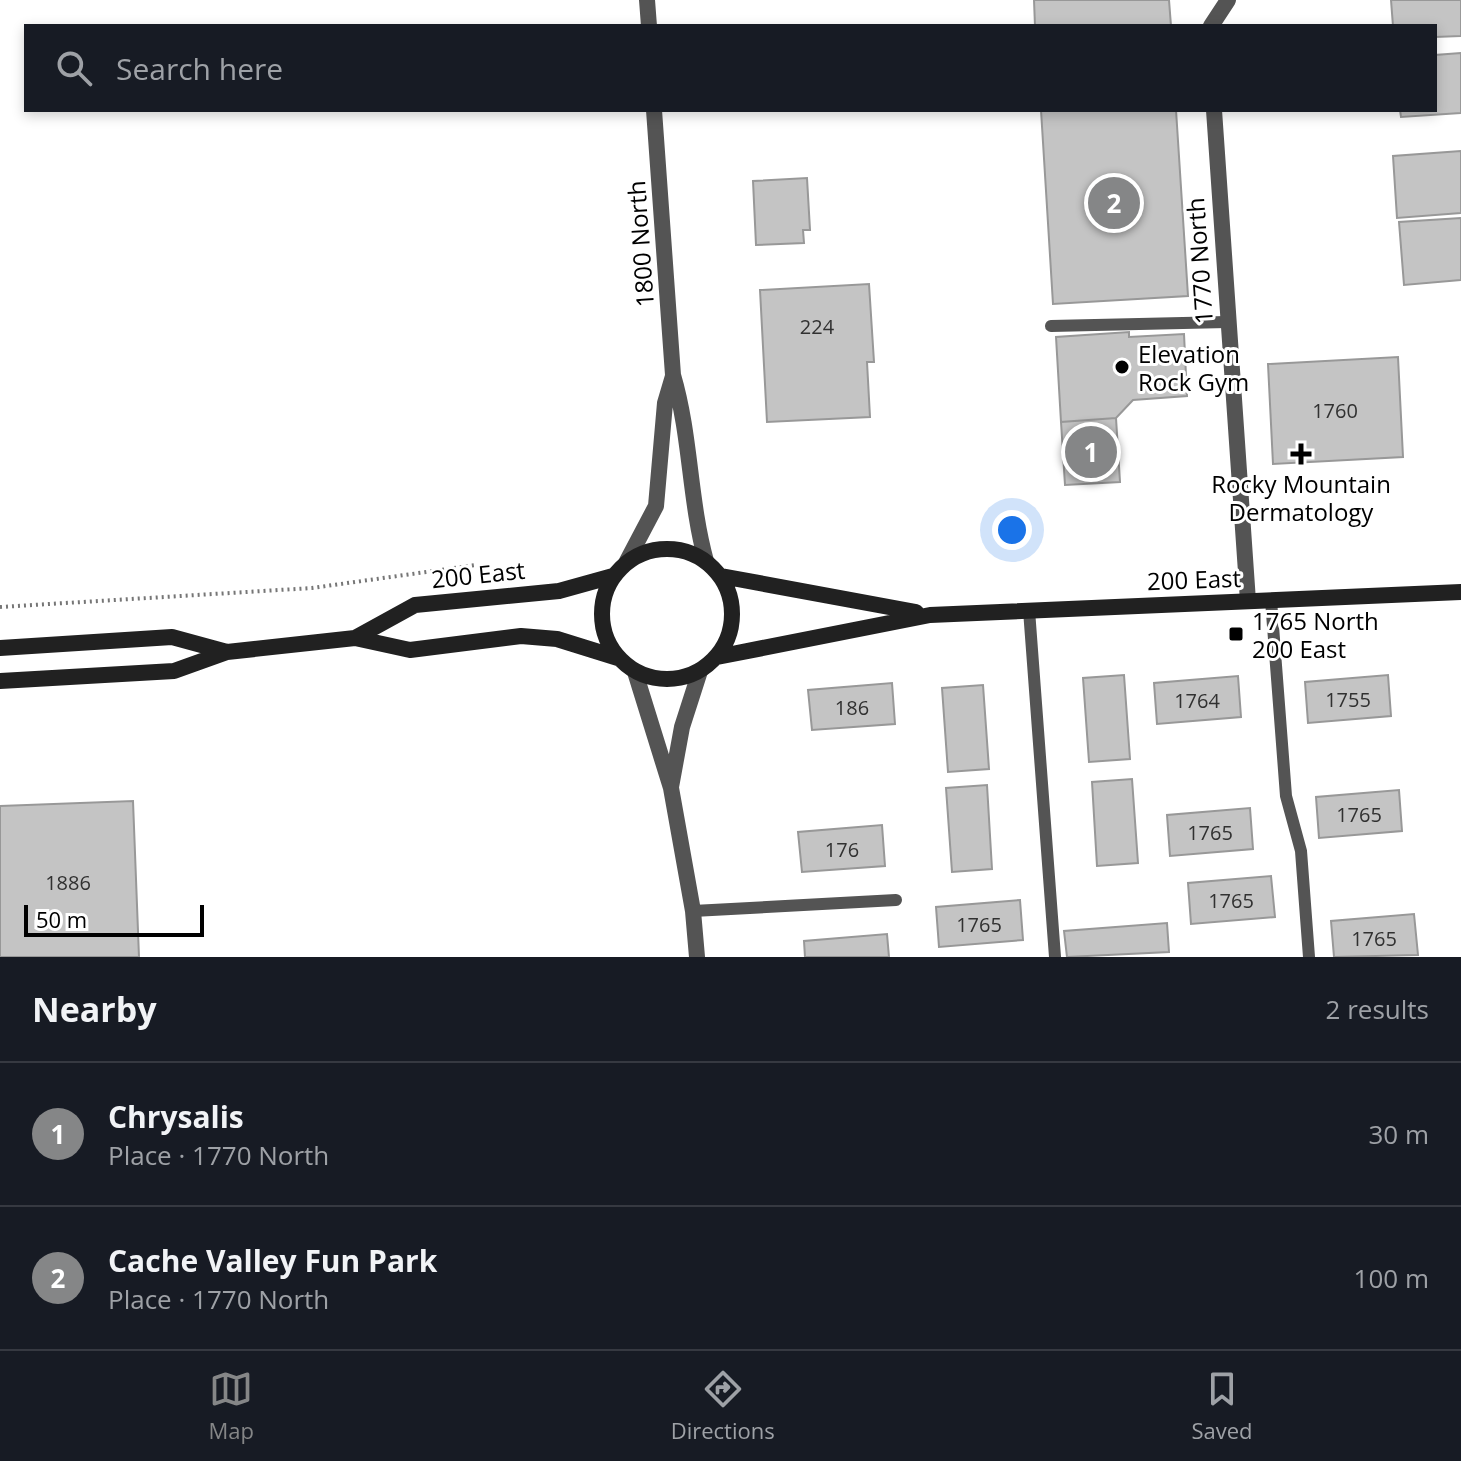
<!DOCTYPE html>
<html lang="en">
<head>
<meta charset="utf-8">
<style>
  body { margin:0; font-family:"Open Sans",sans-serif; background:#20242c; color:#f1f3f6 }
  .scale { position:absolute; left:24px; bottom:20px; width:180px; box-sizing:border-box; padding-left:8px; border:4px solid #000; border-top:0; font-size:22px; line-height:28px; white-space:nowrap; color:#000; -webkit-text-stroke:6px #fff; paint-order:stroke }
  .you { position:absolute; left:1012px; top:530px; width:28px; height:28px; margin:-20px; border:6px solid #fff; border-radius:50%; background:#1a73e8; box-shadow:0 0 0 12px #1a73e833 }
  .badge { display:grid; place-items:center; width:52px; height:52px; border-radius:50%; background:#858687; color:#fff; font-size:26px; font-weight:700 }
  .pin { position:absolute; translate:-50% -50%; border:4px solid #fff; box-shadow:0 2px 8px #0006 }
  .list { margin:0; padding:0; list-style:none }
  h2 { display:flex; justify-content:space-between; align-items:center; height:104px; margin:0; padding:0 32px; font-size:34px }
  h2 small { font-size:26px; font-weight:400; color:#9ea1a6 }
  .list li { display:grid; grid-template-columns:52px 1fr auto; gap:24px; align-items:center; box-sizing:border-box; height:144px; padding:0 32px; border-top:2px solid #363941 }
  .list b { display:block; font-size:30px; white-space:nowrap }
  .list p { margin:0; font-size:26px; white-space:nowrap; color:#9ea1a6 }
  .list em { font-size:26px; font-style:normal; color:#9ea1a6 }
  .icon { flex:none; width:44px; height:44px; fill:none; stroke:currentColor; stroke-width:2; stroke-linecap:round; stroke-linejoin:round }
  .map { position:relative; flex:none; width:1461px; height:957px; overflow:hidden }
  .search { position:absolute; background:#171b24; box-shadow:0 4px 12px #0003; left:24px; right:24px; top:24px; height:88px; display:flex; align-items:center; gap:20px; box-sizing:border-box; padding:0 28px; border-radius:0px; color:#9ea1a6; font-size:30px }
  .sheet { height:392px; background:#171b24 }
  nav { display:flex; justify-content:space-around; align-items:center; box-sizing:border-box; height:112px; border-top:2px solid #363941; background:#171b24; font-size:22px; color:#9ea1a6 }
  nav a { display:grid; justify-items:center; gap:4px }
  nav .on { color:#858687 }
  .map>svg:first-child { display:block }
</style>
</head>
<body>
<div class="map">
<svg width="1461" height="957" viewBox="0 0 1461 957">
  <rect width="100%" height="100%" fill="#fff"/>
  <path fill="#c4c4c4" stroke="#989898" stroke-width="2" d="M 1034,0 L 1169,0 L 1171,26 L 1035,26 Z
    M 1391,0 L 1461,0 L 1461,36 L 1435,37 L 1435,26 L 1393,26 Z
    M 1461,53 L 1461,113 L 1401,117 L 1400,110 L 1435,110 L 1435,55 Z
    M 1041,110 L 1176,110 L 1188,296 L 1053,304 Z
    M 1461,151 L 1461,213 L 1397,218 L 1393,156 Z
    M 807,178 L 810,230 L 803,230 L 804,243 L 756,245 L 753,181 Z
    M 1461,218 L 1461,280 L 1404,285 L 1399,222 Z
    M 869,284 L 874,362 L 867,362 L 870,417 L 767,422 L 760,290 Z
    M 1129,332 L 1129,337 L 1184,334 L 1187,396 L 1133,400 L 1116,418 L 1061,422 L 1056,337 Z
    M 1398,357 L 1403,457 L 1273,464 L 1268,364 Z
    M 1116,418 L 1120,482 L 1065,485 L 1061,422 Z
    M 1124,675 L 1130,759 L 1089,762 L 1083,678 Z
    M 1388,675 L 1391,716 L 1308,723 L 1305,682 Z
    M 1238,676 L 1241,717 L 1157,724 L 1154,683 Z
    M 892,683 L 895,724 L 812,730 L 808,690 Z
    M 983,685 L 989,769 L 948,772 L 942,688 Z
    M 1132,779 L 1138,863 L 1097,866 L 1092,782 Z
    M 987,785 L 992,869 L 952,872 L 946,788 Z
    M 1399,790 L 1402,831 L 1319,838 L 1316,797 Z
    M 133,801 L 139,957 L 0,957 L 0,806 Z
    M 1250,808 L 1253,849 L 1170,856 L 1167,815 Z
    M 882,825 L 885,866 L 802,872 L 798,832 Z
    M 1271,876 L 1275,917 L 1191,924 L 1188,883 Z
    M 1020,900 L 1023,940 L 939,947 L 936,907 Z
    M 1414,914 L 1418,955 L 1334,957 L 1331,921 Z
    M 1167,923 L 1169,952 L 1067,957 L 1064,931 Z
    M 887,934 L 889,957 L 805,957 L 804,941 Z"/>
  <g fill="none" stroke-linecap="round" stroke-linejoin="round">
    <path stroke="#767676" stroke-width="4" stroke-dasharray="2 4" stroke-linecap="butt" d="M 0,607 L 312,588 L 476,565"/>
    <path stroke="#545454" stroke-width="12" d="M 1051,326 L 1227,322
      M 1271,600 L 1286,796 L 1301,851 L 1309,957
      M 1029,610 L 1055,957
      M 693,911 L 896,900"/>
    <path stroke="#545454" stroke-width="16" d="M 1211,26 L 1228,0
      M 1214,110 L 1248,601"/>
    <path stroke="#545454" stroke-width="16" d="M 647,0 L 649,26
      M 654,110 L 673,375 C 691,436 689,499 706,561
      M 627,561 L 656,506 L 665,403 L 673,376
      M 635,672 L 671,788 L 693,911 L 697,957
      M 671,787 L 682,727 L 700,671"/>
    <path stroke="#212121" stroke-width="16" d="M602 614a65 65 0 1 1 130 0a65 65 0 1 1-130 0Z
      M 721,576 L 916,612
      M 355,638 L 415,605 L 559,591 L 613,576
      M 0,648 L 172,637 L 227,652
      M 717,657 L 930,615 L 1461,592
      M 0,681 L 174,671 L 227,652 L 355,638 L 410,650 L 521,636 L 557,639 L 618,658"/>
  </g>
  <g fill="#000" stroke="#fff" stroke-width="3">
    <circle cx="1122" cy="367" r="8"/>
    <path d="M1297 442h8v8h8v8h-8v8h-8v-8h-8v-8h8z"/>
    <rect x="1228" y="626" width="16" height="16" rx="4"/>
  </g>
  <g text-anchor="middle" dominant-baseline="central" stroke-width="6" stroke-linejoin="round" paint-order="stroke">
    <g font-size="20" fill="#313131">
      <text x="817" y="326">224</text>
      <text x="1335" y="410">1760</text>
      <text x="1348" y="699">1755</text>
      <text x="1197" y="700">1764</text>
      <text x="852" y="707">186</text>
      <text x="1359" y="814">1765</text>
      <text x="1210" y="832">1765</text>
      <text x="842" y="849">176</text>
      <text x="68" y="882">1886</text>
      <text x="1231" y="900">1765</text>
      <text x="979" y="924">1765</text>
      <text x="1374" y="938">1765</text>
    </g>
    <g font-size="24" fill="#000" stroke="#fff">
      <text transform="translate(640 244) rotate(-94)">1800 North</text>
      <text transform="translate(1199 261) rotate(-94)">1770 North</text>
      <text transform="translate(478 574) rotate(-6)">200 East</text>
      <text transform="translate(1194 579) rotate(-2)">200 East</text>
    </g>
    <g font-size="24" fill="#000" stroke="#fff" text-anchor="start">
      <text x="1138" y="353">Elevation<tspan x="1138" dy="28">Rock Gym</tspan></text>
      <text x="1301" y="483" text-anchor="middle">Rocky Mountain<tspan x="1301" dy="28">Dermatology</tspan></text>
      <text x="1252" y="620">1765 North<tspan x="1252" dy="28">200 East</tspan></text>
    </g>
  </g>
</svg>
<div class="scale">50 m</div>
<div class="you"></div>
<div class="pin badge" style="left:1091px;top:452px">1</div>
<div class="pin badge" style="left:1114px;top:203px">2</div>
<div class="search"><svg class="icon" aria-label="search" viewBox="0 0 24 24"><circle cx="10" cy="10" r="6"/><path d="M15 15l6 6"/></svg>Search here</div>
</div>
<section class="sheet">
<h2>Nearby<small>2 results</small></h2>
<ul class="list">
<li><span class="badge">1</span><div><b>Chrysalis</b><p>Place · 1770 North</p></div><em>30 m</em></li>
<li><span class="badge">2</span><div><b>Cache Valley Fun Park</b><p>Place · 1770 North</p></div><em>100 m</em></li>
</ul>
</section>
<nav>
<a class="on"><svg class="icon" aria-label="map" viewBox="0 0 24 24"><path d="M3 6l6-2 6 2 6-2v14l-6 2-6-2-6 2zM9 4v14M15 6v14"/></svg>Map</a>
<a><svg class="icon" aria-label="directions" viewBox="0 0 24 24"><path d="M12 3l9 9-9 9-9-9zM9 14v-3h6M13 9l2 2-2 2"/></svg>Directions</a>
<a><svg class="icon" aria-label="saved" viewBox="0 0 24 24"><path d="M7 4h10v16l-5-4-5 4z"/></svg>Saved</a>
</nav>
</body>
</html>
